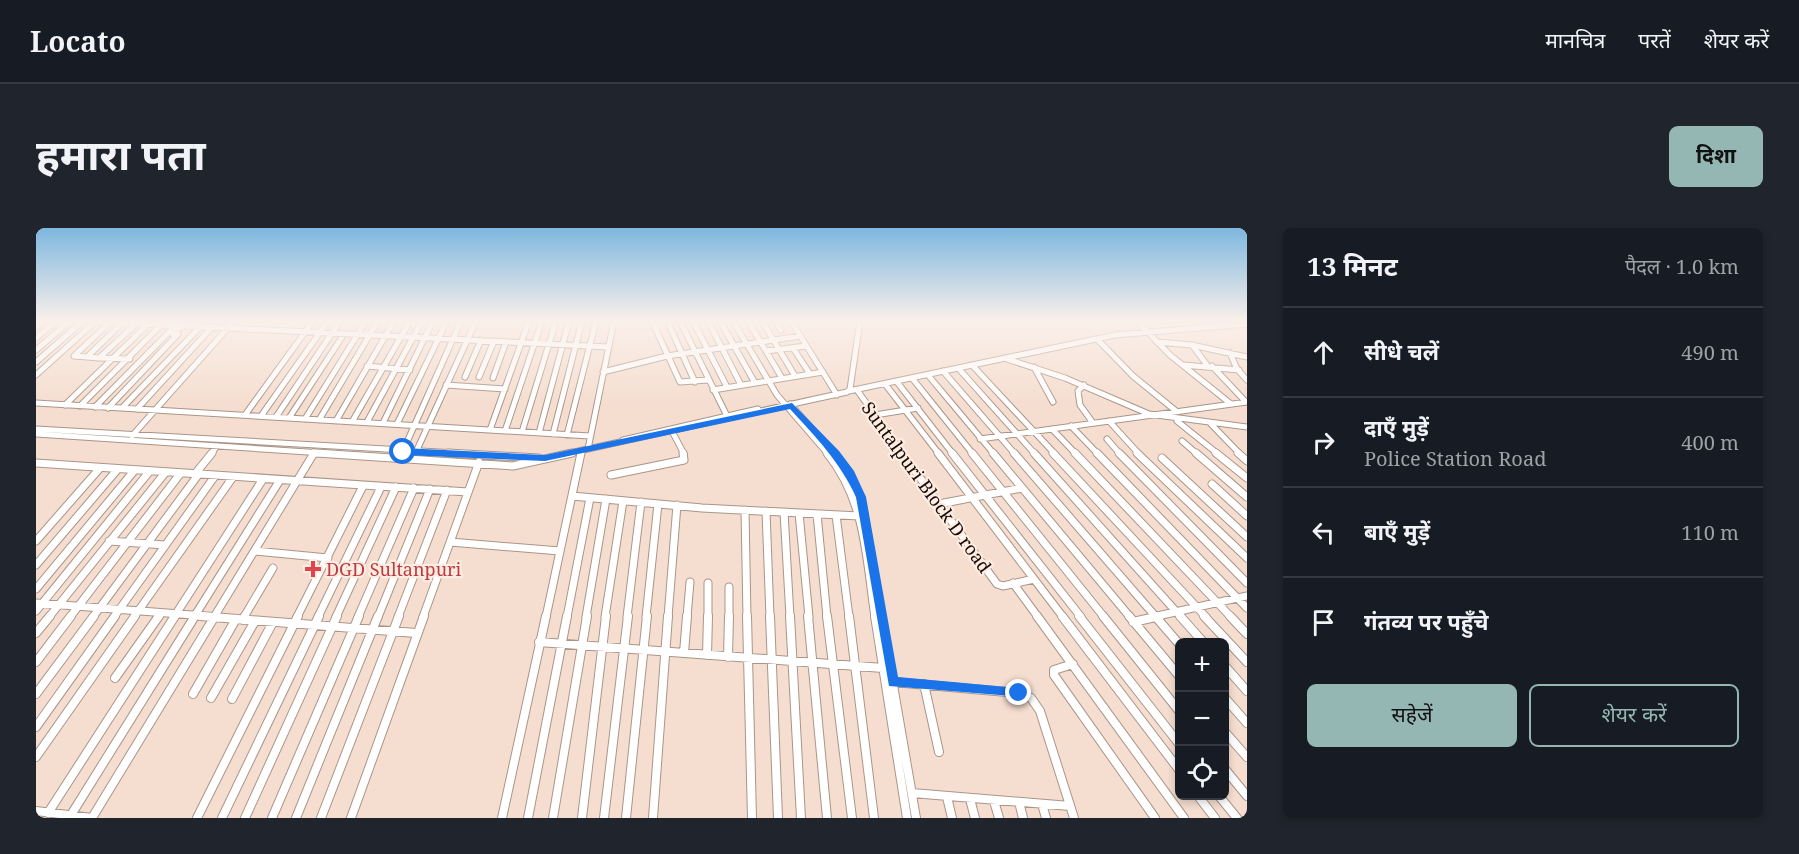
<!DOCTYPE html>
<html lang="hi">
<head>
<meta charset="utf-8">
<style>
  body { margin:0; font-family:"Noto Serif","Noto Sans Devanagari",serif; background:#20242c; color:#f1f3f6 }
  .controls { position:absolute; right:18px; bottom:18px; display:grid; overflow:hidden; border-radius:9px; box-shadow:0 3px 9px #0003 }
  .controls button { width:54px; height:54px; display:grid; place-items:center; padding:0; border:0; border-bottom:2px solid #363941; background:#171b24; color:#f1f3f6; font:30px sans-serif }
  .stop { position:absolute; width:18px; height:18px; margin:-14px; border:4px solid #1a73e8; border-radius:50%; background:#fff }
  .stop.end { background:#1a73e8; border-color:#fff; box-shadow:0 2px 6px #0008 }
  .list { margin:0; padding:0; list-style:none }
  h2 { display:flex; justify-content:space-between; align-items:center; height:78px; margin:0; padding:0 24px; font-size:26px }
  h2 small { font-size:20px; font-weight:400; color:#9ea1a6 }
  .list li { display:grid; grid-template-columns:39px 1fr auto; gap:18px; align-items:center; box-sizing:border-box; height:90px; padding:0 24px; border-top:2px solid #363941 }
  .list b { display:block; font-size:22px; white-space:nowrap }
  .list p { margin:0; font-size:20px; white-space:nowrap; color:#9ea1a6 }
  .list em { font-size:20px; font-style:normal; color:#9ea1a6 }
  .actions { display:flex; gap:12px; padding:18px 24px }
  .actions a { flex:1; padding:14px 0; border:2px solid #95b7b4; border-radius:9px; text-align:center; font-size:21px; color:#95b7b4 }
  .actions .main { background:#95b7b4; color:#111 }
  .icon { flex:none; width:33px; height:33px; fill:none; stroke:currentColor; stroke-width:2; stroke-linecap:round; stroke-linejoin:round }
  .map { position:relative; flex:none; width:1211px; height:590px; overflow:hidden; border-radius:9px }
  header { display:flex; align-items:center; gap:36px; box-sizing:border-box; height:84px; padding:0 30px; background:#171b24; border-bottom:2px solid #363941 }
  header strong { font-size:28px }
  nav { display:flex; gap:33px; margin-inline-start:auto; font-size:21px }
  .intro { display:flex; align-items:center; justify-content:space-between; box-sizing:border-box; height:144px; padding:0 36px }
  h1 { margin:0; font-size:42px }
  .button { padding:15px 27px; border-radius:9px; background:#95b7b4; color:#111; font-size:21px; font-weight:700 }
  main { display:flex; gap:36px; padding:0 36px }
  aside { flex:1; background:#171b24; border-radius:9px; box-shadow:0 3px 9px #0003 }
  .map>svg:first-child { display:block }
</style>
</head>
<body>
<header>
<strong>Locato</strong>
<nav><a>मानचित्र</a><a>परतें</a><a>शेयर करें</a></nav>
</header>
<div class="intro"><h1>हमारा पता</h1><a class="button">दिशा</a></div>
<main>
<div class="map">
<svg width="1211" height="590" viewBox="0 0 1211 590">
  <rect width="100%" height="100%" fill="#f5ded0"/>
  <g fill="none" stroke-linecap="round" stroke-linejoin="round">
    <defs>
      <path id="minor-far2" d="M 52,93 L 572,119
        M 616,93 L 644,154 L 672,152
        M 657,93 L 691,159
        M 672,93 L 705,157
        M 684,93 L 719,155
        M 697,93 L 741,167 L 792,226
        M 712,93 L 746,150
        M 726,93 L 759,148
        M 739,93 L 745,102
        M 755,93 L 801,167
        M 1101,93 L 1134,127 L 1195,176
        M 645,95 L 691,188
        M 633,97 L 659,154
        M 0,99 L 7,93
        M 0,110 L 20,93
        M 1061,111 L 1097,148 L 1140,183
        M 1121,114 L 1156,117 L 1211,129
        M 1156,117 L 1171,137
        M 757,120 L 774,146
        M 0,122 L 34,93
        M 730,123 L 770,118
        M 1194,125 L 1201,141 L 1211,152
        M 51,129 L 38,128 L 74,94
        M 63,130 L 51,129 L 86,95
        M 94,131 L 63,130 L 100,96
        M 971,131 L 1029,150 L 1113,186 L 1211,199
        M 0,134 L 47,93
        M 936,137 L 1019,226
        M 1148,137 L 1203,142
        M 331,138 L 374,142
        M 1176,138 L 1210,174
        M 998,139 L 1017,174
        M 923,141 L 999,226
        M 907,143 L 979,226
        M 567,144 L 631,128 L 765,108
        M 0,147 L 60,93
        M 892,147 L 958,226
        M 429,149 L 445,112
        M 443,149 L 458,113
        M 457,150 L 470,114
        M 876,150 L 937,226
        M 861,154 L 917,226
        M 849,156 L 903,226
        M 410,157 L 469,161
        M 1048,157 L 1042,163 L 1044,177 L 1057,195
        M 677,162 L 787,144
        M 821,162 L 867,226
        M 813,163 L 1079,107 L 1211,96
        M 811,164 L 814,161 L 824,93
        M 0,175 L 554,208
        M 754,176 L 799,226
        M 29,177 L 112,96
        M 44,178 L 125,97
        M 59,179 L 139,98
        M 72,180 L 142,106 L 137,106 L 145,98
        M 86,180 L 164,99
        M 101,181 L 176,99
        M 209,187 L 277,93
        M 839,187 L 882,180
        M 225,188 L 292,93
        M 240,189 L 304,93
        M 253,190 L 308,106
        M 269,191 L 330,93
        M 283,192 L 342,93
        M 300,193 L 358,93
        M 1073,193 L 1103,226
        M 1141,193 L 1182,226
        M 316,194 L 374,93
        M 331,194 L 386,93
        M 347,195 L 397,93
        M 361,196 L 411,93
        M 1175,196 L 1204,226
        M 1035,198 L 1062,226
        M 0,201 L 438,226
        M 1016,201 L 1040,226
        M 454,202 L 493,93
        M 469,203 L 506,93
        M 486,204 L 520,93
        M 503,205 L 533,93
        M 637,205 L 648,226
        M 0,206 L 302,226
        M 517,206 L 546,93
        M 531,207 L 560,93
        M 96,208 L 198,93
        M 944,211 L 1211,174
        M 1071,211 L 1084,226
        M 587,212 L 722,181
        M 1146,213 L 1161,226
        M 552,221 L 578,93
        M 367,223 L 425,93
        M 380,224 L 440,93
        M 175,226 L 181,218
        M 277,226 L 278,224
        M 529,226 L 811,164
        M 545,226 L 546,222"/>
      <path id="minor-far1" d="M 280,225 L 477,238 L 536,225
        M 412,225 L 503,230
        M 791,225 C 830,273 830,330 839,389
        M 797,225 L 825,269 L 846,389
        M 866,225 L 961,356 L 967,358 L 998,351 L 902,225
        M 916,225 L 1045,389
        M 936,225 L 1068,389
        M 957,225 L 1094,389
        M 978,225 L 1120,389
        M 998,225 L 1145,389
        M 1017,225 L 1170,389
        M 1039,225 L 1195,389
        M 1061,225 L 1211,380
        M 1083,225 L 1211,355
        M 1101,225 L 1211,330
        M 1160,225 L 1211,269
        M 1180,225 L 1211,250
        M 1202,225 L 1211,233
        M 1126,230 L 1211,309
        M 0,235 L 432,264
        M 159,246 L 176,225
        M 575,247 L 648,232 L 647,225
        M 1176,256 L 1211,288
        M 536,268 L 666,280 L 823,288
        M 903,276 L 986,260
        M 709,282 L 711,389
        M 730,283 L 734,389
        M 748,284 L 754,389
        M 763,285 L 773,389
        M 781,286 L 791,389
        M 800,287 L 813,389
        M 0,313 L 64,240
        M 73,313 L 129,317
        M 414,314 L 524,323
        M 219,323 L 292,330
        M 0,337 L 81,242
        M 998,351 L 1027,389
        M 977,355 L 1002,389
        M 0,361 L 98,243
        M 0,375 L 183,389
        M 0,383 L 113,244
        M 13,389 L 129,245
        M 34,389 L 144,246
        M 57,389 L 162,247
        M 78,389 L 179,248
        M 98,389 L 197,249
        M 122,389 L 125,385
        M 138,389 L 227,251
        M 158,389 L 244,252
        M 178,389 L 278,225
        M 208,389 L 237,340
        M 261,389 L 327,258
        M 282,389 L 345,259
        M 300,389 L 360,259
        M 322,389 L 378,260
        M 342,389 L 394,261
        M 362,389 L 411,262
        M 387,389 L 443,234
        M 510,389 L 545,225
        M 531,389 L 554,270
        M 550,389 L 570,271
        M 569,389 L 587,273
        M 591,389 L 605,274
        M 610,389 L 622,276
        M 632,389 L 641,277
        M 651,389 L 654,354
        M 672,389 L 672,355
        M 693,389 L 693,359
        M 1117,389 L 1211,368"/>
      <path id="minor" d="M 164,388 L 380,405
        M 711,388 L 716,590
        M 734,388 L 742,590
        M 754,388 L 765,590
        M 772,388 L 791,590
        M 791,388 L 816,590
        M 813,388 L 838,590
        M 839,388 L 871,590
        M 845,388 L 880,590
        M 1001,388 L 1148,590
        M 1026,388 L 1144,543
        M 1043,388 L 1144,517
        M 1067,388 L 1144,484
        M 1093,388 L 1144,449
        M 1119,388 L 1144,417
        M 1144,388 L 1168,415
        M 1168,388 L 1211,434
        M 1194,388 L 1211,406
        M 207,392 L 209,388
        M 1097,394 L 1124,388
        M 0,405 L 14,388
        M 503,414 L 847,440
        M 648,425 L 651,388
        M 671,427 L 672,388
        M 692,429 L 693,388
        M 0,434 L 35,388
        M 1037,436 L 1018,442 L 1018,447 L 1119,590
        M 1188,437 L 1211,463
        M 79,450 L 123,388
        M 857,454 L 983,465 L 995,470 L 1004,483 L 1038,590
        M 888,456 L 903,524
        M 0,466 L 58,388
        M 157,466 L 200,391
        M 1188,469 L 1211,495
        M 175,470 L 219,393
        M 196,471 L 237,394
        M 0,499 L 79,388
        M 1188,503 L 1211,529
        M 0,529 L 99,388
        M 1188,540 L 1211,568
        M 876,565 L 1034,578
        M 1162,568 L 1179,590
        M 1183,568 L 1201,590
        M 911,569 L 916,590
        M 934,571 L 939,590
        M 958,573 L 963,590
        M 983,574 L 987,590
        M 1006,576 L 1010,590
        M 0,583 L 56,590
        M 12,585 L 139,388
        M 35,587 L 159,388
        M 56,590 L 179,388
        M 161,590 L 262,388
        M 186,590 L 283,388
        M 209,590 L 301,388
        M 236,590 L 323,388
        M 260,590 L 342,388
        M 285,590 L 363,388
        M 315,590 L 388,388
        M 466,590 L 510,388
        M 492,590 L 531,388
        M 517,590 L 551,388
        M 546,590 L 570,388
        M 568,590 L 592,388
        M 590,590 L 611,388
        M 617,590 L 632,388"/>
    </defs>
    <use href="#minor-far2" stroke="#aa9588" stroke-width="7"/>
    <use href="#minor-far1" stroke="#aa9588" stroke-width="9"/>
    <use href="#minor" stroke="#aa9588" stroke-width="10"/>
    <use href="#minor-far2" stroke="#fff" stroke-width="5"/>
    <use href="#minor-far1" stroke="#fff" stroke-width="7"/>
    <use href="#minor" stroke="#fff" stroke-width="8"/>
  </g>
  <linearGradient id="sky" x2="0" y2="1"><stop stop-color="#7eb7df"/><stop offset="0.53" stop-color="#faf0ea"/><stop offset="1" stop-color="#faf0ea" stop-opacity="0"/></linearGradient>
  <rect width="1211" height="176" fill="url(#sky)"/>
  <path fill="#1a73e8" d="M 756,175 L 803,223 L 818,243 L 830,269 L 862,449 L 983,460 L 987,462 L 987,469 L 853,458 L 820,269 C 804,234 780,209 754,181 L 509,233 L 367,227 L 363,224 L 367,220 L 509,227 Z"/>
  <path fill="#e0444e" stroke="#ffece1" stroke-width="2" d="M274 332h6v6h6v6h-6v6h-6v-6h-6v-6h6z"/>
  <g text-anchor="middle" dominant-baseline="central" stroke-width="4.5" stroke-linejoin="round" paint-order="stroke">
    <g font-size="18" fill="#150d09" stroke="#ffece1">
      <text transform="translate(891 259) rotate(54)">Suntalpuri Block D road</text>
    </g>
    <g font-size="18" fill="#be3a42" stroke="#ffece1" text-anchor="start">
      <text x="290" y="341">DGD Sultanpuri</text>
    </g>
  </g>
</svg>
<div class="controls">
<button>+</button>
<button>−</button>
<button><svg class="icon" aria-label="locate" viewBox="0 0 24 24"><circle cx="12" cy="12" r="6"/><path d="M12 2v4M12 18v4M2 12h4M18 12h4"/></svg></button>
</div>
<div class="stop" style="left:367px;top:224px"></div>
<div class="stop end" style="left:983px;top:465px"></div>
</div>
<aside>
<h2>13 मिनट<small>पैदल · 1.0 km</small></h2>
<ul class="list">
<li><svg class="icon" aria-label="ahead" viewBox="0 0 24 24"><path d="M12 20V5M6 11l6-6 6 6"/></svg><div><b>सीधे चलें</b></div><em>490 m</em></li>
<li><svg class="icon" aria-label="right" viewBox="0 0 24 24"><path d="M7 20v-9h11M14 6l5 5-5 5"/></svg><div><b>दाएँ मुड़ें</b><p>Police Station Road</p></div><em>400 m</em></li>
<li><svg class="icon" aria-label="left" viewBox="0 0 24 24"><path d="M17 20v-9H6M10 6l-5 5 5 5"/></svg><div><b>बाएँ मुड़ें</b></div><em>110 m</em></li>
<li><svg class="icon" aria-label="arrive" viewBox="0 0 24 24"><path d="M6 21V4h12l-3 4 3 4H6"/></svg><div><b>गंतव्य पर पहुँचे</b></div></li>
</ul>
<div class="actions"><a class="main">सहेजें</a><a>शेयर करें</a></div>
</aside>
</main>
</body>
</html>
